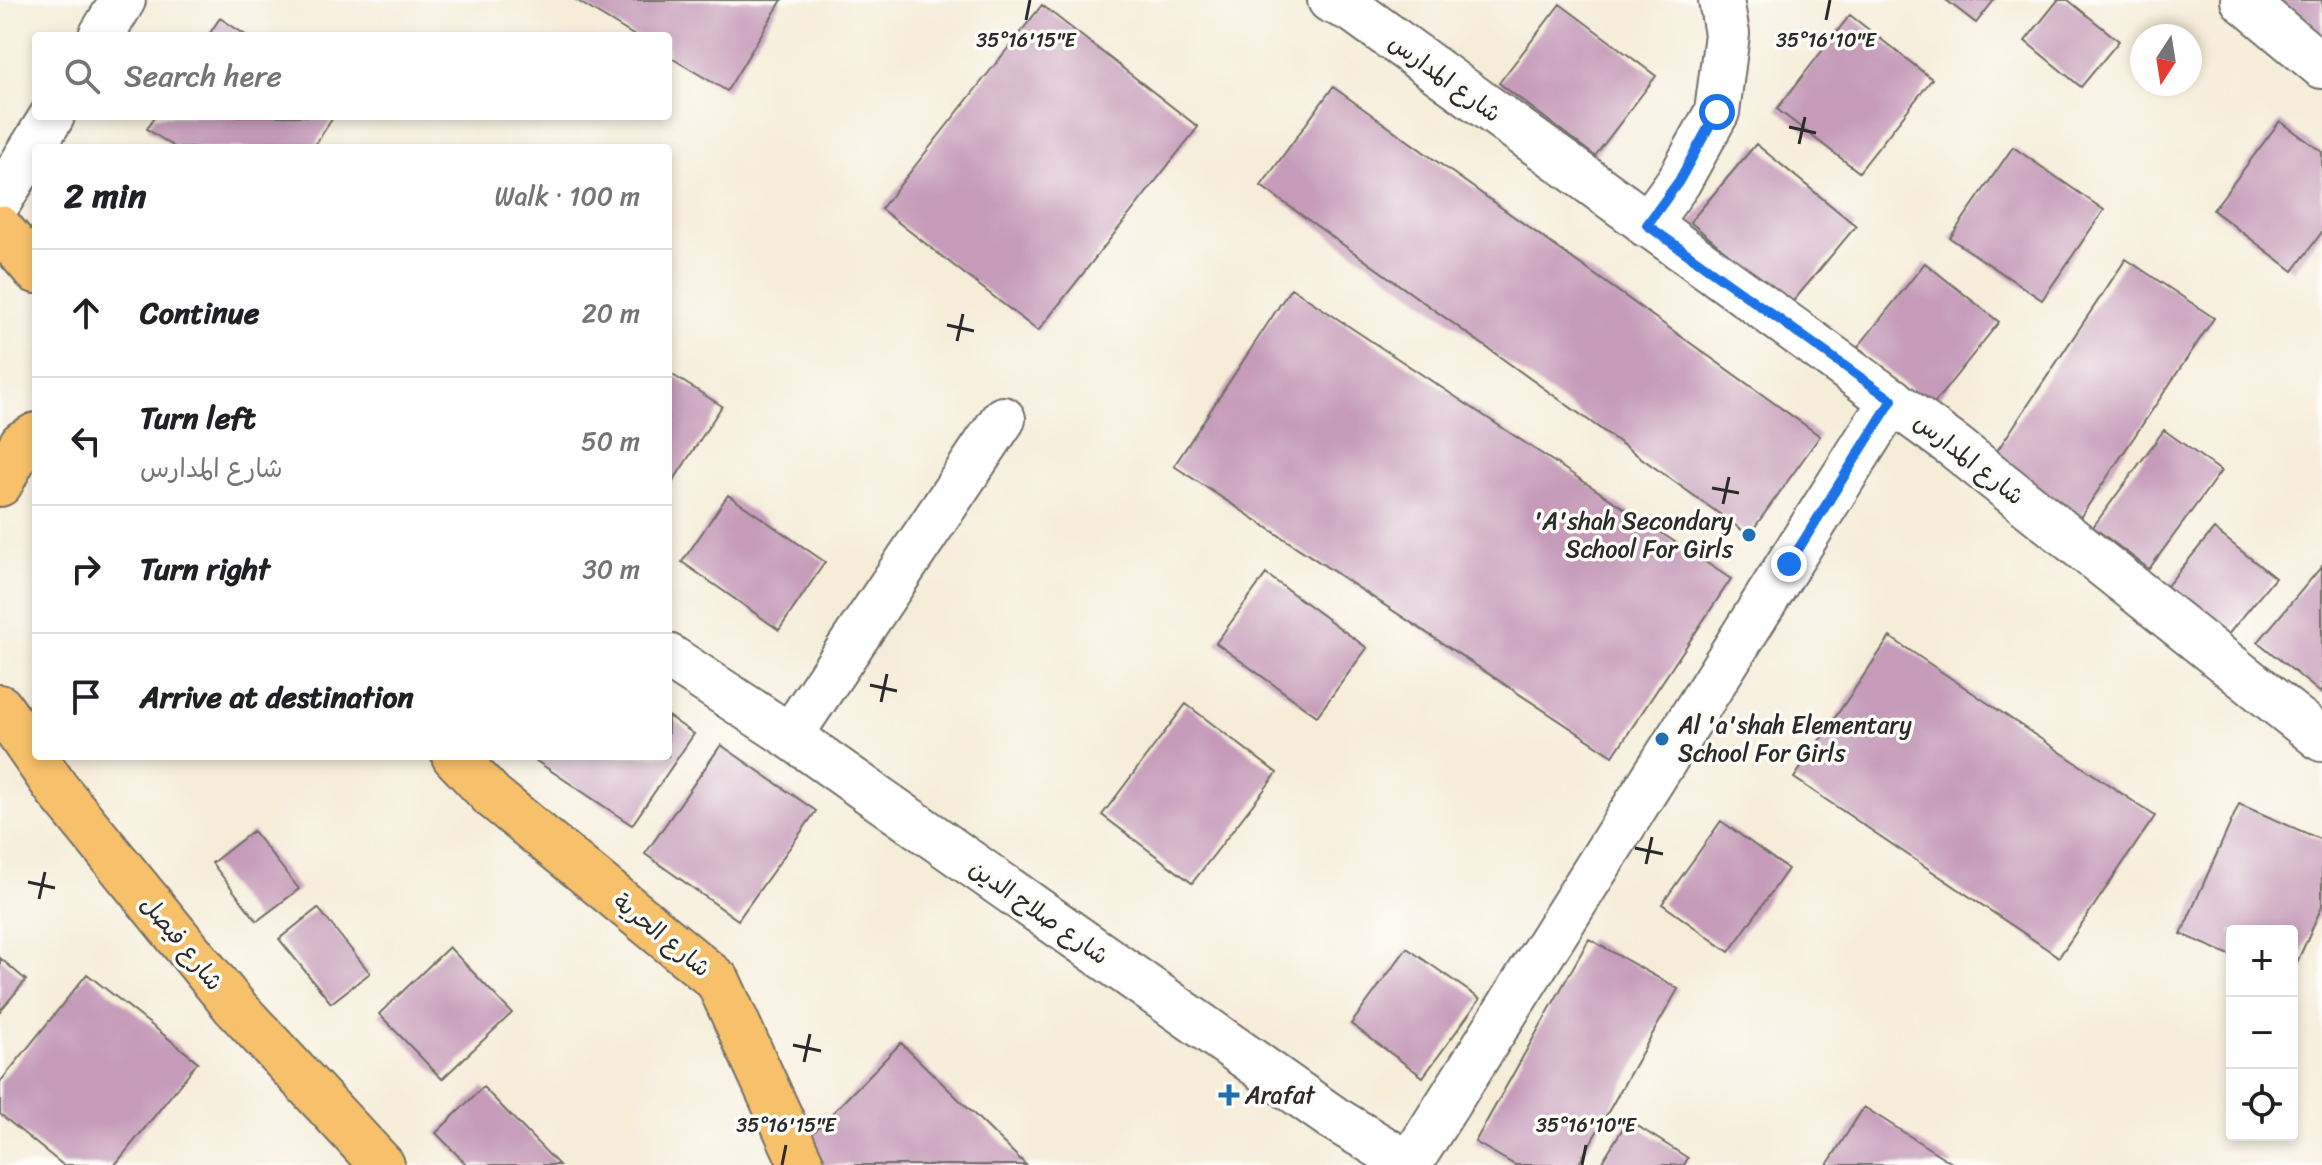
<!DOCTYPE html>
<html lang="en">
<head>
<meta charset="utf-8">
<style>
  body { margin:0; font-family:Sriracha,"Playpen Sans Arabic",sans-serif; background:#f6f6f6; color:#202124 }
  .controls { position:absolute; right:24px; bottom:24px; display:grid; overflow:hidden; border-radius:8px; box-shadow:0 4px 12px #0003 }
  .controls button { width:72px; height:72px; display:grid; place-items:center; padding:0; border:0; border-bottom:2px solid #e0e0e0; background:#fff; color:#202124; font:40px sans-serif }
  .compass { position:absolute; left:2130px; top:24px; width:72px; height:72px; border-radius:50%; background:#fff; box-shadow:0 4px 12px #0003; rotate:192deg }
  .stop { position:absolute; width:24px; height:24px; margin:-18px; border:6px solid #1a73e8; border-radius:50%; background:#fff }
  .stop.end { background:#1a73e8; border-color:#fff; box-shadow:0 2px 8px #0008 }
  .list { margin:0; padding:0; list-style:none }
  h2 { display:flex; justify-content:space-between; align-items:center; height:104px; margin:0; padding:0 32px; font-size:34px }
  h2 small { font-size:26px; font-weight:400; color:#757577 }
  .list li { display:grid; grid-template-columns:52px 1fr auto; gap:24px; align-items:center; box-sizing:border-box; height:128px; padding:0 32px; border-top:2px solid #e0e0e0 }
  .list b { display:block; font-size:30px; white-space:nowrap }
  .list p { margin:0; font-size:26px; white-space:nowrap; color:#757577 }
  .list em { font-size:26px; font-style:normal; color:#757577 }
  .icon { flex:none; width:44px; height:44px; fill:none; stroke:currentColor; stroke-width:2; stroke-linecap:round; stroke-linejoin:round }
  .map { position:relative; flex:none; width:2322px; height:1165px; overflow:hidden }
  .search { position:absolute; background:#fff; box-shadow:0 4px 12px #0003; left:32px; top:32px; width:640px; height:88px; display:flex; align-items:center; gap:20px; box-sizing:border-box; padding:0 28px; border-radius:8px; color:#757577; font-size:30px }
  .panel { position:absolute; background:#fff; box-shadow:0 4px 12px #0003; left:32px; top:144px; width:640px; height:616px; border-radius:8px }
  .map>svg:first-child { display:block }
</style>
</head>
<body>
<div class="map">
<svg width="2322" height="1165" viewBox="0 0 2322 1165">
  <rect width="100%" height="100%" fill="#fdfcf7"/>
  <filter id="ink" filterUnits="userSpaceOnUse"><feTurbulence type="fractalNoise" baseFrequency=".0125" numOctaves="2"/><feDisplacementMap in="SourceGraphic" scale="16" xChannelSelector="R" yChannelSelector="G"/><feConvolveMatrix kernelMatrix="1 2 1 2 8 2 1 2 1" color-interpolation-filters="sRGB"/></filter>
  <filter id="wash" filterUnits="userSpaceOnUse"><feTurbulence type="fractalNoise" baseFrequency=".006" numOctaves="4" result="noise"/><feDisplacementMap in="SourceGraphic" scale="32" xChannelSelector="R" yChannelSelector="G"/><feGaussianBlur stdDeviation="1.8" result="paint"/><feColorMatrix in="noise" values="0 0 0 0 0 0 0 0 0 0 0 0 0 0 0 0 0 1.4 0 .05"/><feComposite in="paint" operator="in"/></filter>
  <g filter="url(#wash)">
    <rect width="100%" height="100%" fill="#f6edd9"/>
    <g id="blocks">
      <path fill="#c59bb9" d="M 576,0 L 782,0 L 727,91 L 668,56 L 668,36 L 635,36 Z
        M 1946,0 L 1994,0 L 1976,23 Z
        M 2058,0 L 2068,0 L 2119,41 L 2081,87 L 2025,41 Z
        M 2268,0 L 2322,0 L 2322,32 L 2316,39 Z
        M 1560,4 L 1656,76 L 1595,156 L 1499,83 Z
        M 1042,5 L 1198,127 L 1038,331 L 881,209 Z
        M 1850,15 L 1932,79 L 1859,172 L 1777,109 Z
        M 220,18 L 247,36 L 208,36 Z
        M 1333,87 L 1820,436 L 1749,535 L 1261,186 Z
        M 155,116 L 334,116 L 313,148 L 176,148 L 147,129 Z
        M 2280,121 L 2322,152 L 2322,232 L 2293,271 L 2213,210 Z
        M 1756,144 L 1856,226 L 1790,305 L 1690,222 Z
        M 2013,147 L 2104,210 L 2042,300 L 1950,238 Z
        M 2126,259 L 2214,318 L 2079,519 L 1991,460 Z
        M 1925,263 L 1999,322 L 1932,406 L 1858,347 Z
        M 1291,288 L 1731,579 L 1613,756 L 1174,466 Z
        M 668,372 L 722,406 L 668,489 Z
        M 2164,430 L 2221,471 L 2149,569 L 2093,527 Z
        M 728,495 L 825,562 L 779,630 L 682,562 Z
        M 2214,529 L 2275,578 L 2226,637 L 2166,587 Z
        M 2322,566 L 2322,694 L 2258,642 Z
        M 1266,574 L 1367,648 L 1317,716 L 1216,643 Z
        M 1890,637 L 2155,816 L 2059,957 L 1794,778 Z
        M 1186,704 L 1277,773 L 1192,883 L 1102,815 Z
        M 668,716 L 694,734 L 632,825 L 529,756 L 668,756 Z
        M 721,745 L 816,811 L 738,920 L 645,854 Z
        M 2239,804 L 2322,840 L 2322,906 L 2292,974 L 2292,931 L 2232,931 L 2232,956 L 2181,934 Z
        M 1721,821 L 1788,869 L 1729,952 L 1662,904 Z
        M 253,831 L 299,889 L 257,921 L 212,863 Z
        M 318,908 L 370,973 L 331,1003 L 279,939 Z
        M 1589,939 L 1678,989 L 1578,1165 L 1515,1165 L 1475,1142 Z
        M 449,947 L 512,1013 L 442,1079 L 379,1014 Z
        M 1407,948 L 1480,999 L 1423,1077 L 1351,1024 Z
        M 0,958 L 26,980 L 0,1011 Z
        M 87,974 L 198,1062 L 115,1165 L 63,1165 L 0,1114 L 0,1082 Z
        M 901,1043 L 1026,1165 L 819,1165 L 800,1146 Z
        M 483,1087 L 559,1165 L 467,1165 L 436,1133 Z
        M 1864,1107 L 1955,1165 L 1827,1165 Z
        M 1628,1120 L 1688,1158 L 1684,1165 L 1600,1165 Z"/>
    </g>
  </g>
  <g filter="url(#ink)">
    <use href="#blocks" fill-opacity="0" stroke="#726f68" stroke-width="2"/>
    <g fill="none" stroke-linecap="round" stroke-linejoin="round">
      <defs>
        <path id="minor" d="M 1330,0 L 1353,10 L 1954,446 L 2322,739
          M 2243,0 L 2322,66
          M 101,36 L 123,0
          M 0,200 L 52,116
          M 1647,225 L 1679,181 L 1717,112 L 1727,34 L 1721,0
          M 668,656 L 790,736 L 1333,1118 L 1411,1165
          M 790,736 L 1003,419
          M 1409,1165 L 1892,400"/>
        <path id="major" d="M 0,228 L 36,271
          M 0,484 L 22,443 L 36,435
          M 0,707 L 57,789 L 235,1007 L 382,1165
          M 454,756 L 492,796 L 718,981 L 802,1165"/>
      </defs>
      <use href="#minor" stroke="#726f68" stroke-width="48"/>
      <use href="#major" stroke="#726f68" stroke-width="48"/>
      <use href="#minor" stroke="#fff" stroke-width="44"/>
      <use href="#major" stroke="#f7c06b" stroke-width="44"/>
    </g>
  </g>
  <g fill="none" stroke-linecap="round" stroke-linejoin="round" filter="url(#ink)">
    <path stroke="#1a73e8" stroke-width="10" d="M 1717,112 L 1679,181 L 1647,225 L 1892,400 L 1789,564"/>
  </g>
  <path fill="none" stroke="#2b2b2b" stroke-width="3" d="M 1026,20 L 1030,0M 1826,20 L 1830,0M 1789,127 L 1816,133M 1799,144 L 1805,117M 947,325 L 974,331M 957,341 L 963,314M 1712,488 L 1739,493M 1723,504 L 1729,477M 870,685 L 897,691M 881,702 L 887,674M 1635,848 L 1663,854M 1646,864 L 1652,837M 28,882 L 55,888M 39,899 L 45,872M 793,1045 L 821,1051M 804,1062 L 810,1034M 782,1165 L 786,1145M 1582,1165 L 1586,1145"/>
  <g fill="#1f6fb2" stroke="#fdfcf7" stroke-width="3">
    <circle cx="1749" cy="535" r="8"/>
    <circle cx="1662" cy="739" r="8"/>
    <path d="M1225 1083h8v8h8v8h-8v8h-8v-8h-8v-8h8z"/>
  </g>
  <g text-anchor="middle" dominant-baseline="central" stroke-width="7" stroke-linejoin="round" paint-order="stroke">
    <g font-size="24" fill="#2b2b2b" stroke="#fdfcf7">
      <text transform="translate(1445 78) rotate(36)">شارع المدارس</text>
      <text transform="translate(1969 459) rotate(38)">شارع المدارس</text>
      <text transform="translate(1039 912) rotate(35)">شارع صلاح الدين</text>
      <text transform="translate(662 935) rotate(39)">شارع الحرية</text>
      <text transform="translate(182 943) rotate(51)">شارع فيصل</text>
    </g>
    <g font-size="24" fill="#2b2b2b" stroke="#fdfcf7" text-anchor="start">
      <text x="1733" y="521" text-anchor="end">'A'shah Secondary<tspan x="1733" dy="28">School For Girls</tspan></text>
      <text x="1678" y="725">Al 'a'shah Elementary<tspan x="1678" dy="28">School For Girls</tspan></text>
      <text x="1245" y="1095">Arafat</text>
    </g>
  </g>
  <g font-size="20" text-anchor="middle" fill="#2b2b2b" stroke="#fdfcf7" stroke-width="7" stroke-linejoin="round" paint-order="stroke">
    <text x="1026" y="47">35°16'15"E</text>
    <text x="1826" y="47">35°16'10"E</text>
    <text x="786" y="1132">35°16'15"E</text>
    <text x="1586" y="1132">35°16'10"E</text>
  </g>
</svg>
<div class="controls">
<button>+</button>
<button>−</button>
<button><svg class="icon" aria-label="locate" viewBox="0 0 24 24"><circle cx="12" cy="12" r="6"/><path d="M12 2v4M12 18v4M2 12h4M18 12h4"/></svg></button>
</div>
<svg class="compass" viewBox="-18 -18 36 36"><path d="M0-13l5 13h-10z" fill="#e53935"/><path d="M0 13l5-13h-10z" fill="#757577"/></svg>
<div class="stop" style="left:1717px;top:112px"></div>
<div class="stop end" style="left:1789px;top:564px"></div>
<div class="search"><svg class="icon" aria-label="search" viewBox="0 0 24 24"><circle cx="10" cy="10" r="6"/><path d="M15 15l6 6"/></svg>Search here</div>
<section class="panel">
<h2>2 min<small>Walk · 100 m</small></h2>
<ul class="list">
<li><svg class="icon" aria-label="ahead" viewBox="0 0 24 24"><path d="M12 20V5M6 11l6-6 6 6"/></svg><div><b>Continue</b></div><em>20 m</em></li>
<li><svg class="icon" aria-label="left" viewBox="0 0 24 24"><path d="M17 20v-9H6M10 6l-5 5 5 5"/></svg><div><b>Turn left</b><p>شارع المدارس</p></div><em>50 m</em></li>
<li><svg class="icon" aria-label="right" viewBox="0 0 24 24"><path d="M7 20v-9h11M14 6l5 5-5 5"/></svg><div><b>Turn right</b></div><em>30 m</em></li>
<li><svg class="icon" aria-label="arrive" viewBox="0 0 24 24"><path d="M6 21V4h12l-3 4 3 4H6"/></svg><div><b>Arrive at destination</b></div></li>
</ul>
</section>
</div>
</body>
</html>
